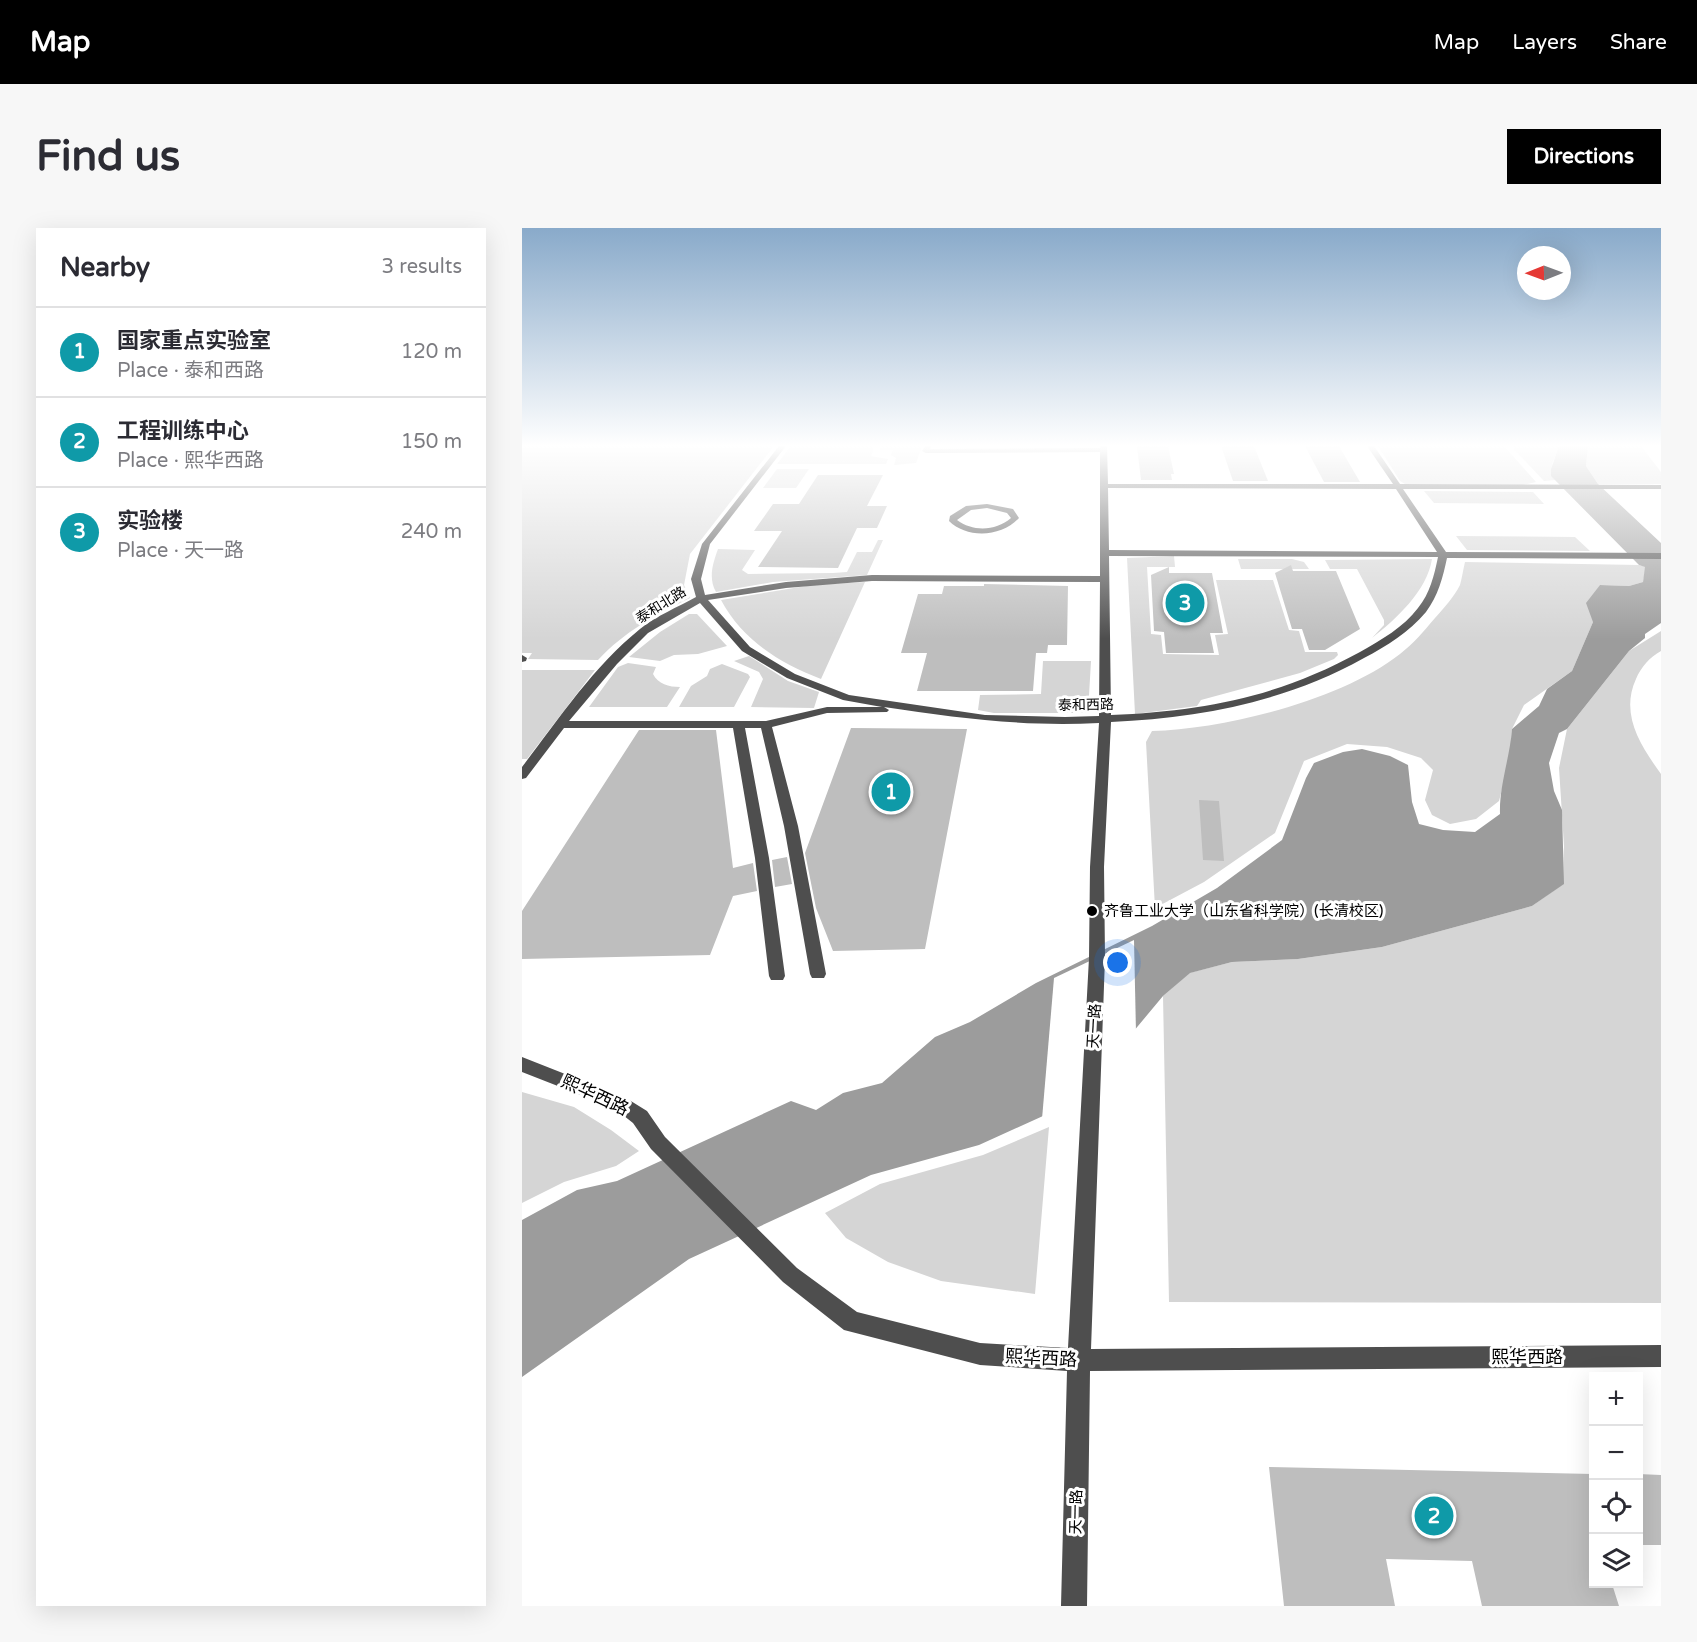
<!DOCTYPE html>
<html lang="en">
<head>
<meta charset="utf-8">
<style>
  body { margin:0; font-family:"Varela Round","Noto Sans SC",sans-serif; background:#f7f7f7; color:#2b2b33 }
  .controls { position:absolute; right:18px; bottom:18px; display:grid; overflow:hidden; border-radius:0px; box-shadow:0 6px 24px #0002 }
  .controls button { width:54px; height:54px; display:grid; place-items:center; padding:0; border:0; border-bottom:2px solid #e1e1e2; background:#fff; color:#2b2b33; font:30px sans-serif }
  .compass { position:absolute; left:995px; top:18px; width:54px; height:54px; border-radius:50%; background:#fff; box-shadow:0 6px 24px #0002; rotate:269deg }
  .you { position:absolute; left:596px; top:735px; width:21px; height:21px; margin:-15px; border:4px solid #fff; border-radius:50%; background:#1a73e8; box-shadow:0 0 0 9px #1a73e833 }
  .badge { display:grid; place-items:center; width:39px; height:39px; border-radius:50%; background:#000; color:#fff; font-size:20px; font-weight:700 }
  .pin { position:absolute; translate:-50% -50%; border:3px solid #fff; box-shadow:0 2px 6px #0006 }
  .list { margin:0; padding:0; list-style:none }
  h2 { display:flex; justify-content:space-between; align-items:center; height:78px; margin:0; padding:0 24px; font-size:26px }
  h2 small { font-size:20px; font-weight:400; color:#7c7c81 }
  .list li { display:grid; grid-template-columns:39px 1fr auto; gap:18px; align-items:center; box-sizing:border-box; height:90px; padding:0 24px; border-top:2px solid #e1e1e2 }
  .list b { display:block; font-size:22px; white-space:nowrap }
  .list p { margin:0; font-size:20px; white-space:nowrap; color:#7c7c81 }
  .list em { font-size:20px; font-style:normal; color:#7c7c81 }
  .icon { flex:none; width:33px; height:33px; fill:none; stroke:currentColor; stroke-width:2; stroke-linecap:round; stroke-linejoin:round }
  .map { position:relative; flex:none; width:1139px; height:1378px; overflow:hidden; border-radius:0px }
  header { display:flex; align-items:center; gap:36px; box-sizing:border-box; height:84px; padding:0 30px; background:#000; color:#fff }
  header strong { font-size:28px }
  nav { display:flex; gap:33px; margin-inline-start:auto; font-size:21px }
  .intro { display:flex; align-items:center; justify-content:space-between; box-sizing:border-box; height:144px; padding:0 36px }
  h1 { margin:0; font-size:42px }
  .button { padding:15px 27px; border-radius:0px; background:#000; color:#fff; font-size:21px; font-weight:700 }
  main { display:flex; gap:36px; padding:0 36px }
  aside { flex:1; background:#fff; border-radius:0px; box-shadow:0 6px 24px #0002 }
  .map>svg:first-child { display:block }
</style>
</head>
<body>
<header>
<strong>Map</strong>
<nav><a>Map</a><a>Layers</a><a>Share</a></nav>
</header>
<div class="intro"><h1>Find us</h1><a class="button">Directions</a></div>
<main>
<aside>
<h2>Nearby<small>3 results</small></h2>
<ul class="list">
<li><span class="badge" style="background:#0f9aa8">1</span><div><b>国家重点实验室</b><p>Place · 泰和西路</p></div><em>120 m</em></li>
<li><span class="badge" style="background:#0f9aa8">2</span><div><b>工程训练中心</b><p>Place · 熙华西路</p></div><em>150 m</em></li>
<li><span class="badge" style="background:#0f9aa8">3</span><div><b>实验楼</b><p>Place · 天一路</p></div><em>240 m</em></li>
</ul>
</aside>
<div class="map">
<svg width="1139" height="1378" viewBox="0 0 1139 1378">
  <rect width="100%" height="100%" fill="#fff"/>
  <path fill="#d5d5d5" d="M 0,218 L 252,218 L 168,326 L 162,357 L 168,370 C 133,387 102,404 76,432 L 6,431 L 10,425 L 0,425 Z
    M 269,218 L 350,218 L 351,223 L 349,228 L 366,231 L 364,236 L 255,236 Z
    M 358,218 L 400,218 L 394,235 L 372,237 L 374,230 L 369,227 L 371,222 L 358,222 Z
    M 856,218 L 982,218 L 1014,254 L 1001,257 L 883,256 L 878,253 Z
    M 989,218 L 1037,218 C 1034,229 1024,242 1033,252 L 1022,253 Z
    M 1066,218 L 1119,218 L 1139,244 L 1139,256 L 1076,256 L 1064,238 Z
    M 255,241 L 287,241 L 274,260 L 241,260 Z
    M 902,263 L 1011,264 L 1022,276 L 912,275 Z
    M 934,308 L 1053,309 L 1068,323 L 945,322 Z
    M 356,312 L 361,312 L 345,347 L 251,354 L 194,364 C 186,350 191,335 196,321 L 233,322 L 220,342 L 226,346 L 311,345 L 325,344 L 335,324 L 350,324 Z
    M 652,328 L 653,339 L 625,339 L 629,406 L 639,407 L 641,426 L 697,427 L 693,407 L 706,406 L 694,352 L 751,352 L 767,402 L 777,403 L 783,424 L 815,424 L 816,427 L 812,431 L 778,445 L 679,472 L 675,478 L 613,486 L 605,330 Z
    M 716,331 L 770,331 L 782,334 L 787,341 L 719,341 Z
    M 910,331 C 905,363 874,391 850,410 L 862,397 L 862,392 L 835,341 L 808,341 L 803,332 Z
    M 943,334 L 1117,337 L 1124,339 L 1121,354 L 1107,358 L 1078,357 L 1071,394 L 1050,443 L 1002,477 L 990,501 L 988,530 L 977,573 L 954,591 L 928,596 L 910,587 L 903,572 L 911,542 L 899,530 L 865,519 L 825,516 L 782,533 L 753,605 L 682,654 L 633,680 L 624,514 L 630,503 C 703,501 820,472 878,426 C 891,416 902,403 913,390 C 922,380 932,369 938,357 C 940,350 941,342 943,334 Z
    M 343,354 L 299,451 C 258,435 221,413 199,372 L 290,357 Z
    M 167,386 L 175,386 L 205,418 L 176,426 L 152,427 L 138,433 L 107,429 L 138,404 Z
    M 1139,403 L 1139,423 C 1128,429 1119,439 1114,451 C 1098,486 1118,517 1139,546 L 1139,1075 L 647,1074 L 641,768 L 667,745 L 710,734 L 776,731 L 860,719 L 1010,678 L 1041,656 L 1042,618 L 1037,540 L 1045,501 L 1107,423 Z
    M 227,428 L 266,453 L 297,464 L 292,480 L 229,479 L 241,451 L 237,444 L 212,433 Z
    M 521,433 L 569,433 L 566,485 L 472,485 L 456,482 L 458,467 L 519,466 Z
    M 106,435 L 134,439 L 131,446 C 136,456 147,459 158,459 L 145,479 L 67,479 L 96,439 Z
    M 200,436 L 226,446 L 228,449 L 212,479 L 157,479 L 169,458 L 185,448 L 188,441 Z
    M 0,442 L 73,442 L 5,531 L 0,531 Z
    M 0,864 L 52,879 L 89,902 L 117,923 L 94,938 L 42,954 L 0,975 Z
    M 527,899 L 513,1066 L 419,1053 L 366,1034 L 324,1010 L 303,985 L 358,956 L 461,927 Z"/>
  <path fill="#9c9c9c" d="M 1037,218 L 1066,218 L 1064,238 L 1076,256 L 1139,315 L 1139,395 L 1123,406 L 1123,410 L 1107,423 L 1045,501 L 1037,505 L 1027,535 L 1032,563 L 1040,582 L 1042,656 L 1010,678 L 860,719 L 776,731 L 710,734 L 668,745 L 641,768 L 611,804 L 532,883 L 457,917 L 349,947 L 167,1031 L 0,1149 L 0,992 L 55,962 L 95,953 L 269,873 L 294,882 L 321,865 L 360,855 L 413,809 L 448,794 L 514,755 L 630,698 L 695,660 L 760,612 L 784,550 L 792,535 L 821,524 L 840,521 L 868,528 L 886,537 L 890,574 L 897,596 L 921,602 L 953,604 L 978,586 C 977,558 988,529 990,501 L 1017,478 L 1025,461 L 1050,443 L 1071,394 L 1064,375 L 1078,357 L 1107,358 L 1121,354 L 1123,339 L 1117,337 L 1029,248 L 1029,241 Z"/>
  <path fill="#fff" d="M 612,712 L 614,805 L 534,885 L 520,891 L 532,750 Z"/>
  <path fill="#bebebe" d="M 615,218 L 646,218 L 652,246 L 649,246 L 650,252 L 619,252 Z
    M 699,218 L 732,218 L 746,253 L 711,253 Z
    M 783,218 L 817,218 L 838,254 L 802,254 Z
    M 296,247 L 361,247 L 345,278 L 365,278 L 355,300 L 335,300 L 316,340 L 236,339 L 260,303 L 232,303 L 251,276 L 277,276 Z
    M 769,337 L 771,343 L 814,343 L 838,401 L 803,422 L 787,422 L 780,401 L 770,401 L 753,345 Z
    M 647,339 L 647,345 L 690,345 L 701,405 L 688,405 L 692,425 L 644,425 L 642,404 L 632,403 L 629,347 Z
    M 462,356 L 546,358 L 545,417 L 526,417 L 525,425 L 514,425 L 511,463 L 395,463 L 405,425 L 379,425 L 396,366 L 420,366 L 422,358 L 462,358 Z
    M 329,500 L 445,501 L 403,721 L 311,723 L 294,680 L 283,625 Z
    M 117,502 L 194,502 L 211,640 L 231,635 L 235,663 L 211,668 L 188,727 L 0,731 L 0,683 Z
    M 677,572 L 697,573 L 702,633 L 681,632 Z
    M 265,629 L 270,656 L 253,659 L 250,632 Z
    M 747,1239 L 1071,1246 L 1071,1356 L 1090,1356 L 1097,1378 L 960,1378 L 950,1333 L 864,1331 L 873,1378 L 762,1378 Z
    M 1116,1246 L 1139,1247 L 1139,1317 L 1116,1317 Z"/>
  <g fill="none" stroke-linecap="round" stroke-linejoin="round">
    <path fill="#4e4e4e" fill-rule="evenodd" d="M 257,218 L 264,218 L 188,316 L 179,351 L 183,367 L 264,354 L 350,347 L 578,348 L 578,224 L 404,225 L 400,223 L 403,218 L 409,218 L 408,221 L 578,220 L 579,218 L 585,218 L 586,256 L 871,256 L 845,218 L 852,218 L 878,256 L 1139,257 L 1139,261 L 881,261 L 924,324 L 1139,325 L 1139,331 L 925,330 C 921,349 916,368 904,384 C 887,404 865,418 842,430 C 763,474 678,490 589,494 L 582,639 L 583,730 L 569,1121 L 1139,1117 L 1139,1139 L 568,1143 L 565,1378 L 539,1378 L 545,1143 L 458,1137 L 322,1102 L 261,1054 L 129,921 L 111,895 L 92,880 L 0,844 L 0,829 L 104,870 L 125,883 L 143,909 L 275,1040 L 335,1084 L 458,1115 L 546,1120 L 567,730 L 568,639 L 577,495 C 502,499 436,490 362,479 L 367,482 L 365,484 L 305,485 L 250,499 L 276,598 L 304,746 L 302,750 L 290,750 L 288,746 L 262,598 L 239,500 L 223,500 L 247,630 L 263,748 L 261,752 L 249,752 L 247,748 L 233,630 L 211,500 L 42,500 L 4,550 L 0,551 L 0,539 C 36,492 71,439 118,401 C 134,388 156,379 174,369 L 169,351 L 180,316 ZM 586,260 L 874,261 L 915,324 L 587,322 ZM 587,328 L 916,329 C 912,348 908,365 896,380 C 882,399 859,412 838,424 C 756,469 682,483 589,487 ZM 350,353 L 578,354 L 577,488 L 543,489 L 463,487 L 327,467 L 273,446 L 228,419 L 186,372 L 264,360 ZM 178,375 L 220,423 L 265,450 L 321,472 L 360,479 L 305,479 L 244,493 L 47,493 L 95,436 L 126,405 Z
      M 465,276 L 491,281 L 497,290 C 480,309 445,311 427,293 L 428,288 L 444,278 ZM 465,280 L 485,285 L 489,290 C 474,303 451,304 435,292 L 449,282 Z
      M 0,427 L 5,430 L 4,433 L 0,434 Z"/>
  </g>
  <linearGradient id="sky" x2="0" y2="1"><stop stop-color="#89aaca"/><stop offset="0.53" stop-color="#fff"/><stop offset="1" stop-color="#fff" stop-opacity="0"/></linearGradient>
  <rect width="1139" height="411" fill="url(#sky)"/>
  <circle fill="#000" stroke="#fff" stroke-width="2" cx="570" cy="683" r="6"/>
  <g text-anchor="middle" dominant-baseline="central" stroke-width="6" stroke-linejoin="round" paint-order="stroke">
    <g font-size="14" fill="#000" stroke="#fff">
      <text transform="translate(139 377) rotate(-32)">泰和北路</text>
      <text transform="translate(564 477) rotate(-1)">泰和西路</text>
    </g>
    <g font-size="15" fill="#000" stroke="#fff" text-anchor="start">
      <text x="582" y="683">齐鲁工业大学（山东省科学院）(长清校区)</text>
    </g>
    <g font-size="15" fill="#000" stroke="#fff">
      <text transform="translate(572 798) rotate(-87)">天一路</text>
      <text transform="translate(554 1284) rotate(-89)">天一路</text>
    </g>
    <g font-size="18" fill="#000" stroke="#fff">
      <text transform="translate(73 867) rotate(25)">熙华西路</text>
      <text x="1005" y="1129">熙华西路</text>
      <text transform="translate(519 1130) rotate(3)">熙华西路</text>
    </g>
  </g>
</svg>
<div class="controls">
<button>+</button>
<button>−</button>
<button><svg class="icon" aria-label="locate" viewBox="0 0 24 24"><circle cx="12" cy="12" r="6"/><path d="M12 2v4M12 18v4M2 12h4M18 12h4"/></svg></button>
<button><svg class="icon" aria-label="layers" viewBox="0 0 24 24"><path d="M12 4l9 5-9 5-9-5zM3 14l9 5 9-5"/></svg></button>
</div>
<svg class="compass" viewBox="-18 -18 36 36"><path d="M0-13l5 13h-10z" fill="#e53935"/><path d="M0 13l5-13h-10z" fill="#7c7c81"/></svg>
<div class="you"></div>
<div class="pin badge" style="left:369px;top:564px;background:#0f9aa8">1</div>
<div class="pin badge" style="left:912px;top:1288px;background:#0f9aa8">2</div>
<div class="pin badge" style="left:663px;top:375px;background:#0f9aa8">3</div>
</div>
</main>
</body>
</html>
